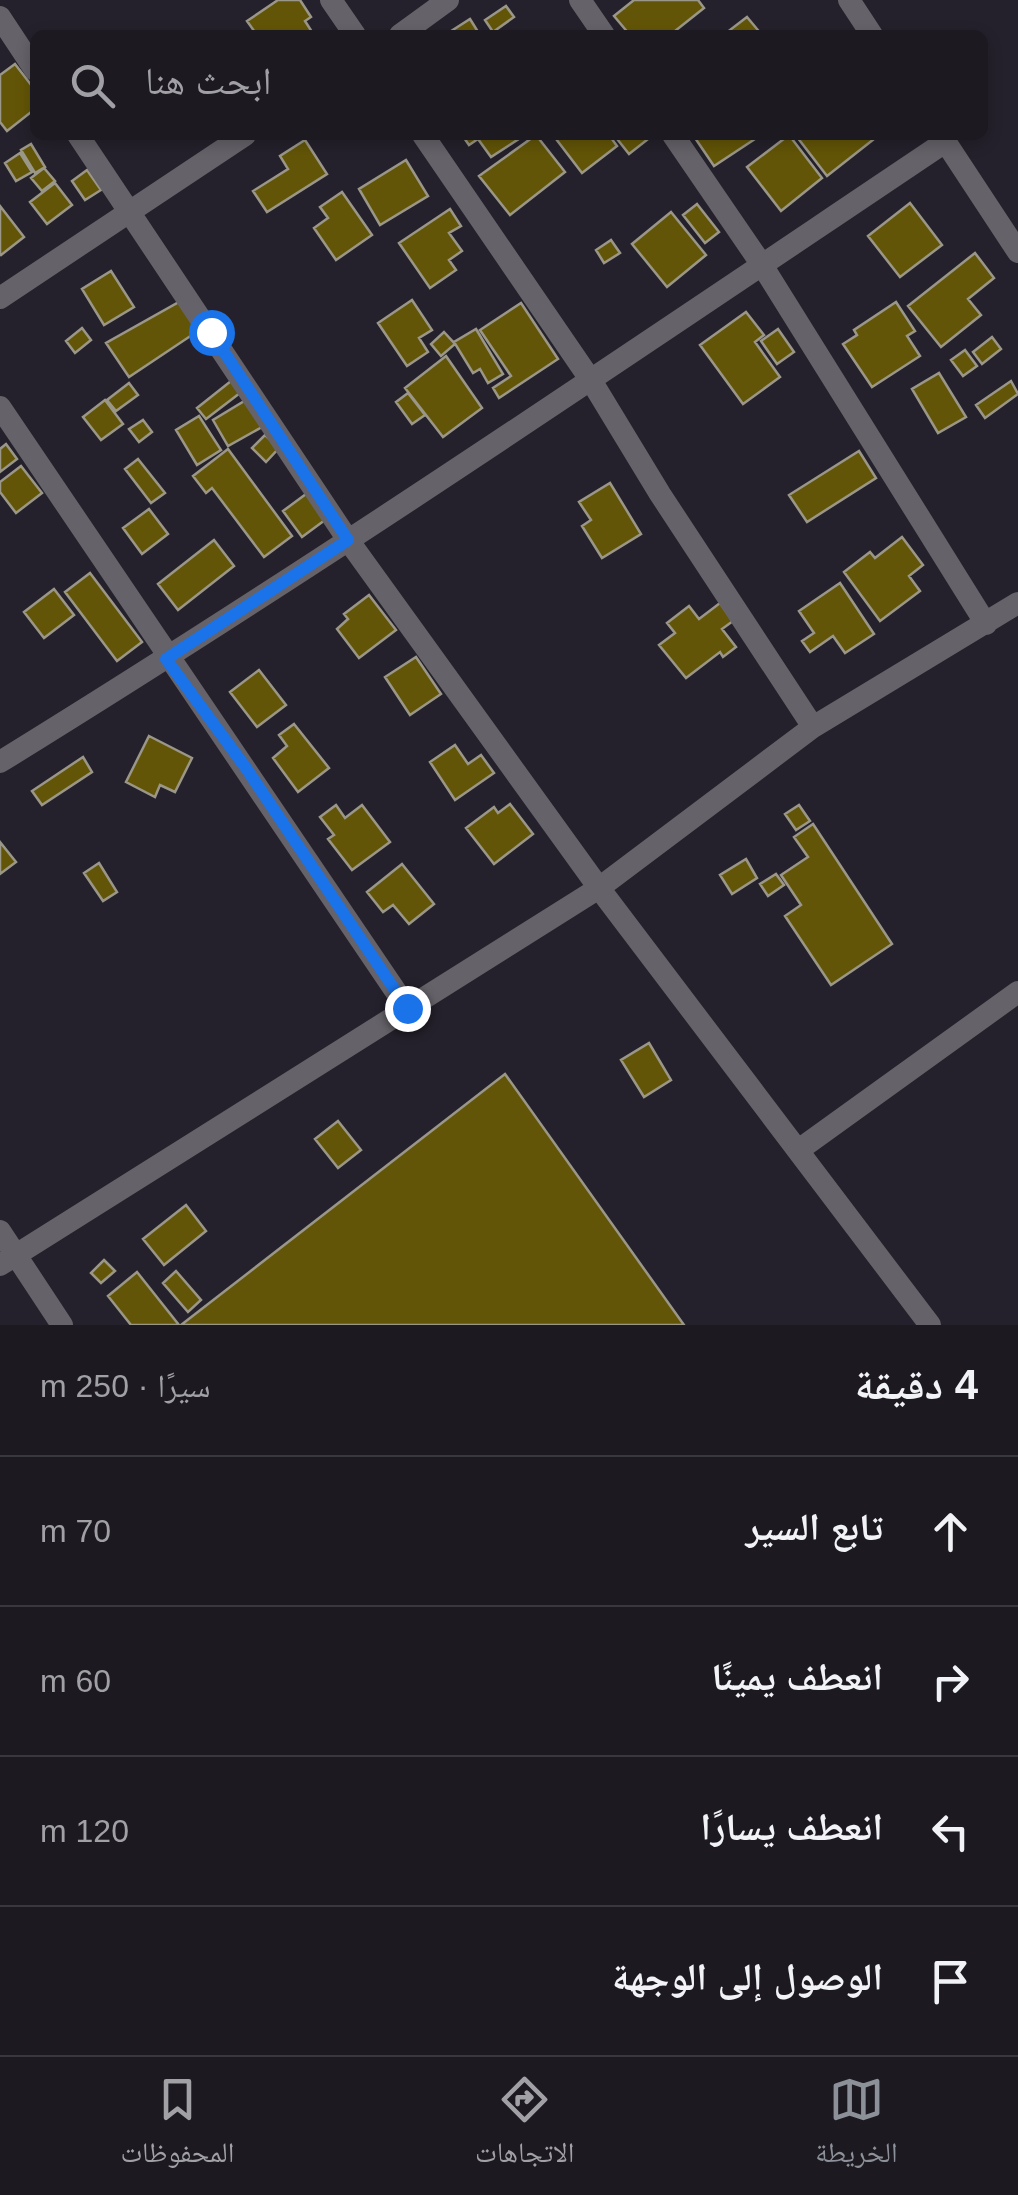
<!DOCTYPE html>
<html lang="ar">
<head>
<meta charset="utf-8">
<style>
  body { margin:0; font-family:Helvetica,"Noto Naskh Arabic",sans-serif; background:#25222a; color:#f1f3f6; direction:rtl }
  .stop { position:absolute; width:30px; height:30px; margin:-22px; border:8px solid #1a73e8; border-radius:50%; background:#fff }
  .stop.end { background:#1a73e8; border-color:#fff; box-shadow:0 2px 10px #0008 }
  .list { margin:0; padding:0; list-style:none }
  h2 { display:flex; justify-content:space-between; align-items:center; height:130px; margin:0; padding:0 40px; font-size:42px }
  h2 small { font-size:32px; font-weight:400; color:#a0a0a5 }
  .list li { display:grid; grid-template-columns:65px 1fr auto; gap:30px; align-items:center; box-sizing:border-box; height:150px; padding:0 40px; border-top:2px solid #3a383f }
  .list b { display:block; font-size:38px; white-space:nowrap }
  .list em { font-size:32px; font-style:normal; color:#a0a0a5 }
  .icon { flex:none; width:55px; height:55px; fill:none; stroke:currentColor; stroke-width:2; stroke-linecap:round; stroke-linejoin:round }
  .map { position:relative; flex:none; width:1018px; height:1325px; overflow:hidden; direction:ltr }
  .search { position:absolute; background:#1c1921; box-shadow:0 5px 15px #0003; left:30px; right:30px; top:30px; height:110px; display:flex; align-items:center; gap:25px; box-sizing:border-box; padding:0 35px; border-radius:15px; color:#a0a0a5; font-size:38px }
  .sheet { height:730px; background:#1c1921 }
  nav { display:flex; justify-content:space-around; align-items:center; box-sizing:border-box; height:140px; border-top:2px solid #3a383f; background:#1c1921; font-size:28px; color:#a0a0a5 }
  nav a { display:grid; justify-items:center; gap:5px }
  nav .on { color:#8c9099 }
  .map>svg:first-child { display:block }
</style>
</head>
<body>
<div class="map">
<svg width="1018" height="1325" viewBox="0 0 1018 1325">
  <rect width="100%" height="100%" fill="#25212c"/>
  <path fill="#635507" stroke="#9a9788" stroke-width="2.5" d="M 278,0 L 300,0 L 311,17 L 305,21 L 314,35 L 257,35 L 247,21 Z
    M 634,0 L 698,0 L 704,8 L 670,35 L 630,35 L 614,16 Z
    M 506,6 L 514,17 L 493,32 L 485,20 Z
    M 747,17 L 762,35 L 727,35 L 726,33 Z
    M 470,19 L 480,35 L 445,35 Z
    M 15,64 L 35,90 L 35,109 L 7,131 L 0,122 L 0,75 Z
    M 462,135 L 525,135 L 491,157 L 478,139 L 469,145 Z
    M 536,135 L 565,172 L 510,215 L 479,176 Z
    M 553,135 L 609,135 L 617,146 L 582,173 Z
    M 614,135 L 651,135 L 652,136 L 629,154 Z
    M 693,135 L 761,135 L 714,166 Z
    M 789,135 L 822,178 L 781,211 L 747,167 Z
    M 801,135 L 871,135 L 874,139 L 827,176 L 797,137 Z
    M 305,140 L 327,174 L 267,212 L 253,191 L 288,169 L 280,156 Z
    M 31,144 L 45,167 L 35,173 L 21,150 Z
    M 20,153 L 32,172 L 16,181 L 5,163 Z
    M 406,160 L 428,196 L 380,225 L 359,189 Z
    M 44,168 L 55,181 L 42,191 L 31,178 Z
    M 87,170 L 101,190 L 85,200 L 72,181 Z
    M 55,183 L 72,205 L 47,224 L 30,202 Z
    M 342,192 L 372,235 L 336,260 L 314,228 L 328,218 L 320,207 Z
    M 910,203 L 942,245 L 900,277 L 868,236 Z
    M 697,204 L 719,232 L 705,243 L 683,215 Z
    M 0,206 L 24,237 L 1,255 L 0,254 Z
    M 450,209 L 461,226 L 449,233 L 462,251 L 449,260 L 456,270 L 430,288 L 399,243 Z
    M 671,212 L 706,255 L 667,287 L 632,244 Z
    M 611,240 L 620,253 L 604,263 L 596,250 Z
    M 975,253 L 994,278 L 968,299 L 981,315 L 941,347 L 908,306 Z
    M 111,271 L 134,307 L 104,325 L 82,289 Z
    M 412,300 L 432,330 L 419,338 L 428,352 L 407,366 L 378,323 Z
    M 179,302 L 198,331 L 129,377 L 106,343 Z
    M 896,302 L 915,331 L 907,336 L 920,356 L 872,387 L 843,344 L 857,335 L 854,330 Z
    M 521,303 L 558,359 L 499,398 L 493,388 L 511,376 L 480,330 Z
    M 746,312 L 764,335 L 755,342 L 780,377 L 743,404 L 700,345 Z
    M 82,328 L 91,340 L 75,353 L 66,341 Z
    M 476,329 L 503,374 L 488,383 L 480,369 L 473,373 L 454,342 Z
    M 778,329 L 794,352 L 777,364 L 761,341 Z
    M 444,332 L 455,344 L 441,356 L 431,344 Z
    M 992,337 L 1001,349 L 982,364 L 973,352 Z
    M 965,350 L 977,366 L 963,376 L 951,360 Z
    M 446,356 L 482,408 L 443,437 L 405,388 Z
    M 939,373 L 966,417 L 938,433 L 912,389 Z
    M 231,381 L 240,393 L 206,419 L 197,408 Z
    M 1011,381 L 1018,394 L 985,418 L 976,405 Z
    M 129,383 L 138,395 L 116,411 L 107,400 Z
    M 408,393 L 425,415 L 412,424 L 396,402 Z
    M 105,400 L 123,424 L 101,440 L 83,417 Z
    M 246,400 L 262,427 L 228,446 L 213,420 Z
    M 199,416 L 221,450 L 197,465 L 176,430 Z
    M 143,420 L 152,432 L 139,442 L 129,429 Z
    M 265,435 L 279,448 L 266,462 L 252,448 Z
    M 6,444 L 17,459 L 0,472 L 0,449 Z
    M 228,449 L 292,536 L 264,557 L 212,488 L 206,493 L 193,476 Z
    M 859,451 L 876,478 L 807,522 L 789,495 Z
    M 138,459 L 165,493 L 151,503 L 125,469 Z
    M 21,466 L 42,493 L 16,513 L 0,492 L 0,482 Z
    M 610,483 L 641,534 L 602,558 L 582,526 L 591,520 L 579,502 Z
    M 306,494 L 325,520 L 302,537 L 283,511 Z
    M 149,509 L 168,534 L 142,554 L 123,528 Z
    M 902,537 L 923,565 L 909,576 L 920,591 L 880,621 L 844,572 L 870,552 L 875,558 Z
    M 214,540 L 234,566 L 178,610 L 158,584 Z
    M 90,573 L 142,642 L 117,661 L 65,592 Z
    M 840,583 L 874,634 L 845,653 L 833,636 L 810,652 L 802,641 L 814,633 L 799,611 Z
    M 54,589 L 74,615 L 44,638 L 24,612 Z
    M 369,595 L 396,630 L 359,658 L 337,629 L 348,619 L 344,614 Z
    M 720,603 L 733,621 L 722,629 L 736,647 L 723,657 L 720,652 L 686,678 L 659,645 L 675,633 L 667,623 L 689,606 L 699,619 Z
    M 416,657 L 441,694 L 410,715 L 385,677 Z
    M 259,670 L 286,705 L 257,727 L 230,692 Z
    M 294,724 L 329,768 L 298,792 L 273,758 L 287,746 L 279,735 Z
    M 149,736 L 192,758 L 175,792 L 160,785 L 155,797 L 126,782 Z
    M 455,745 L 468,764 L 481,755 L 494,773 L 455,800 L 430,762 Z
    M 83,757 L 92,772 L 42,805 L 32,791 Z
    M 510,804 L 533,834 L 494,864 L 466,828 L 494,807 L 498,813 Z
    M 336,805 L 345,818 L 362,805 L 390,842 L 352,870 L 328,839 L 334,835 L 320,817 Z
    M 799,805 L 810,821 L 796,830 L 785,814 Z
    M 813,824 L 892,944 L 831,985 L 785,916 L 801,905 L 781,875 L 808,857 L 794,837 Z
    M 0,842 L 16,862 L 0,874 Z
    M 746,859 L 757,878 L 732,894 L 720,875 Z
    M 99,863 L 117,892 L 103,901 L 84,873 Z
    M 402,864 L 434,904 L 409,924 L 393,905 L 383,912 L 367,892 Z
    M 776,874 L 784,885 L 768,896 L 760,884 Z
    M 649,1043 L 671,1080 L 644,1097 L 621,1060 Z
    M 505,1074 L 684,1325 L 181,1325 Z
    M 338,1121 L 361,1150 L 338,1168 L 315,1139 Z
    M 186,1205 L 206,1231 L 164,1265 L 143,1239 Z
    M 104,1260 L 115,1271 L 101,1283 L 91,1273 Z
    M 176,1271 L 201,1300 L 188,1312 L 163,1283 Z
    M 137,1272 L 179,1325 L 131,1325 L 108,1296 Z"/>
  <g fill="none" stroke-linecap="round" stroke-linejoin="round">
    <path stroke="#656369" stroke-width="22" d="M 331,0 L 355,35
      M 580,0 L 604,35
      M 849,0 L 872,35
      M 0,17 L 35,70
      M 400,35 L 448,0
      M 78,135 L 348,540 L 599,888 L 930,1325
      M 423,135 L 592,382 L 660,494 L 813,727
      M 673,135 L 762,265 L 986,624
      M 941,135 L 1018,252
      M 0,298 L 245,135
      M 0,407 L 407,1008
      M 0,762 C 321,564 632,352 945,142
      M 800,1149 L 1018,992
      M 0,1231 L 62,1325
      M 0,1265 L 599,888 L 813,727 L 1018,603"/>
  </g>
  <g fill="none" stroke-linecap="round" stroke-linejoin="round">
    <path stroke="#1a73e8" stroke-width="12" d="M 211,332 L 348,540 L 166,659 L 246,768 L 407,1008"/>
  </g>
</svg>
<div class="stop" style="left:211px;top:332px"></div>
<div class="stop end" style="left:407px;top:1008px"></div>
<div class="search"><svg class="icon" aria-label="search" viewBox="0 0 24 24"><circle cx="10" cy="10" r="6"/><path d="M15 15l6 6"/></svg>ابحث هنا</div>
</div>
<section class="sheet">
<h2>4 دقيقة<small>سيرًا · 250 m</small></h2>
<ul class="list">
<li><svg class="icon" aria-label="ahead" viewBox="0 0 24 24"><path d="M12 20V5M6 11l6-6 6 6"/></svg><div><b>تابع السير</b></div><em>70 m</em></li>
<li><svg class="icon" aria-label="right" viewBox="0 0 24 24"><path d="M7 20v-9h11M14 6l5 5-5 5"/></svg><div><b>انعطف يمينًا</b></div><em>60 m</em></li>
<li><svg class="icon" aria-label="left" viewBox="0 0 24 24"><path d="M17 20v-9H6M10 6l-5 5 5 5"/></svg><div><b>انعطف يسارًا</b></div><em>120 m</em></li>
<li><svg class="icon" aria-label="arrive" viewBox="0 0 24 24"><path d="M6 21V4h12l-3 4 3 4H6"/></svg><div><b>الوصول إلى الوجهة</b></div></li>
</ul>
</section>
<nav>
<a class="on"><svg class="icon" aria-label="map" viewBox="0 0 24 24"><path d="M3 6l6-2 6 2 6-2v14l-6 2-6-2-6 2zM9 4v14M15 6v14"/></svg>الخريطة</a>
<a><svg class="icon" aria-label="directions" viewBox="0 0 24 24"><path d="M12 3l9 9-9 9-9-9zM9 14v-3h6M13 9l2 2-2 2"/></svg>الاتجاهات</a>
<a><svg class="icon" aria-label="saved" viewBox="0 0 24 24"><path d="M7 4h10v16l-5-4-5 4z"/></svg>المحفوظات</a>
</nav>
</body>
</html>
